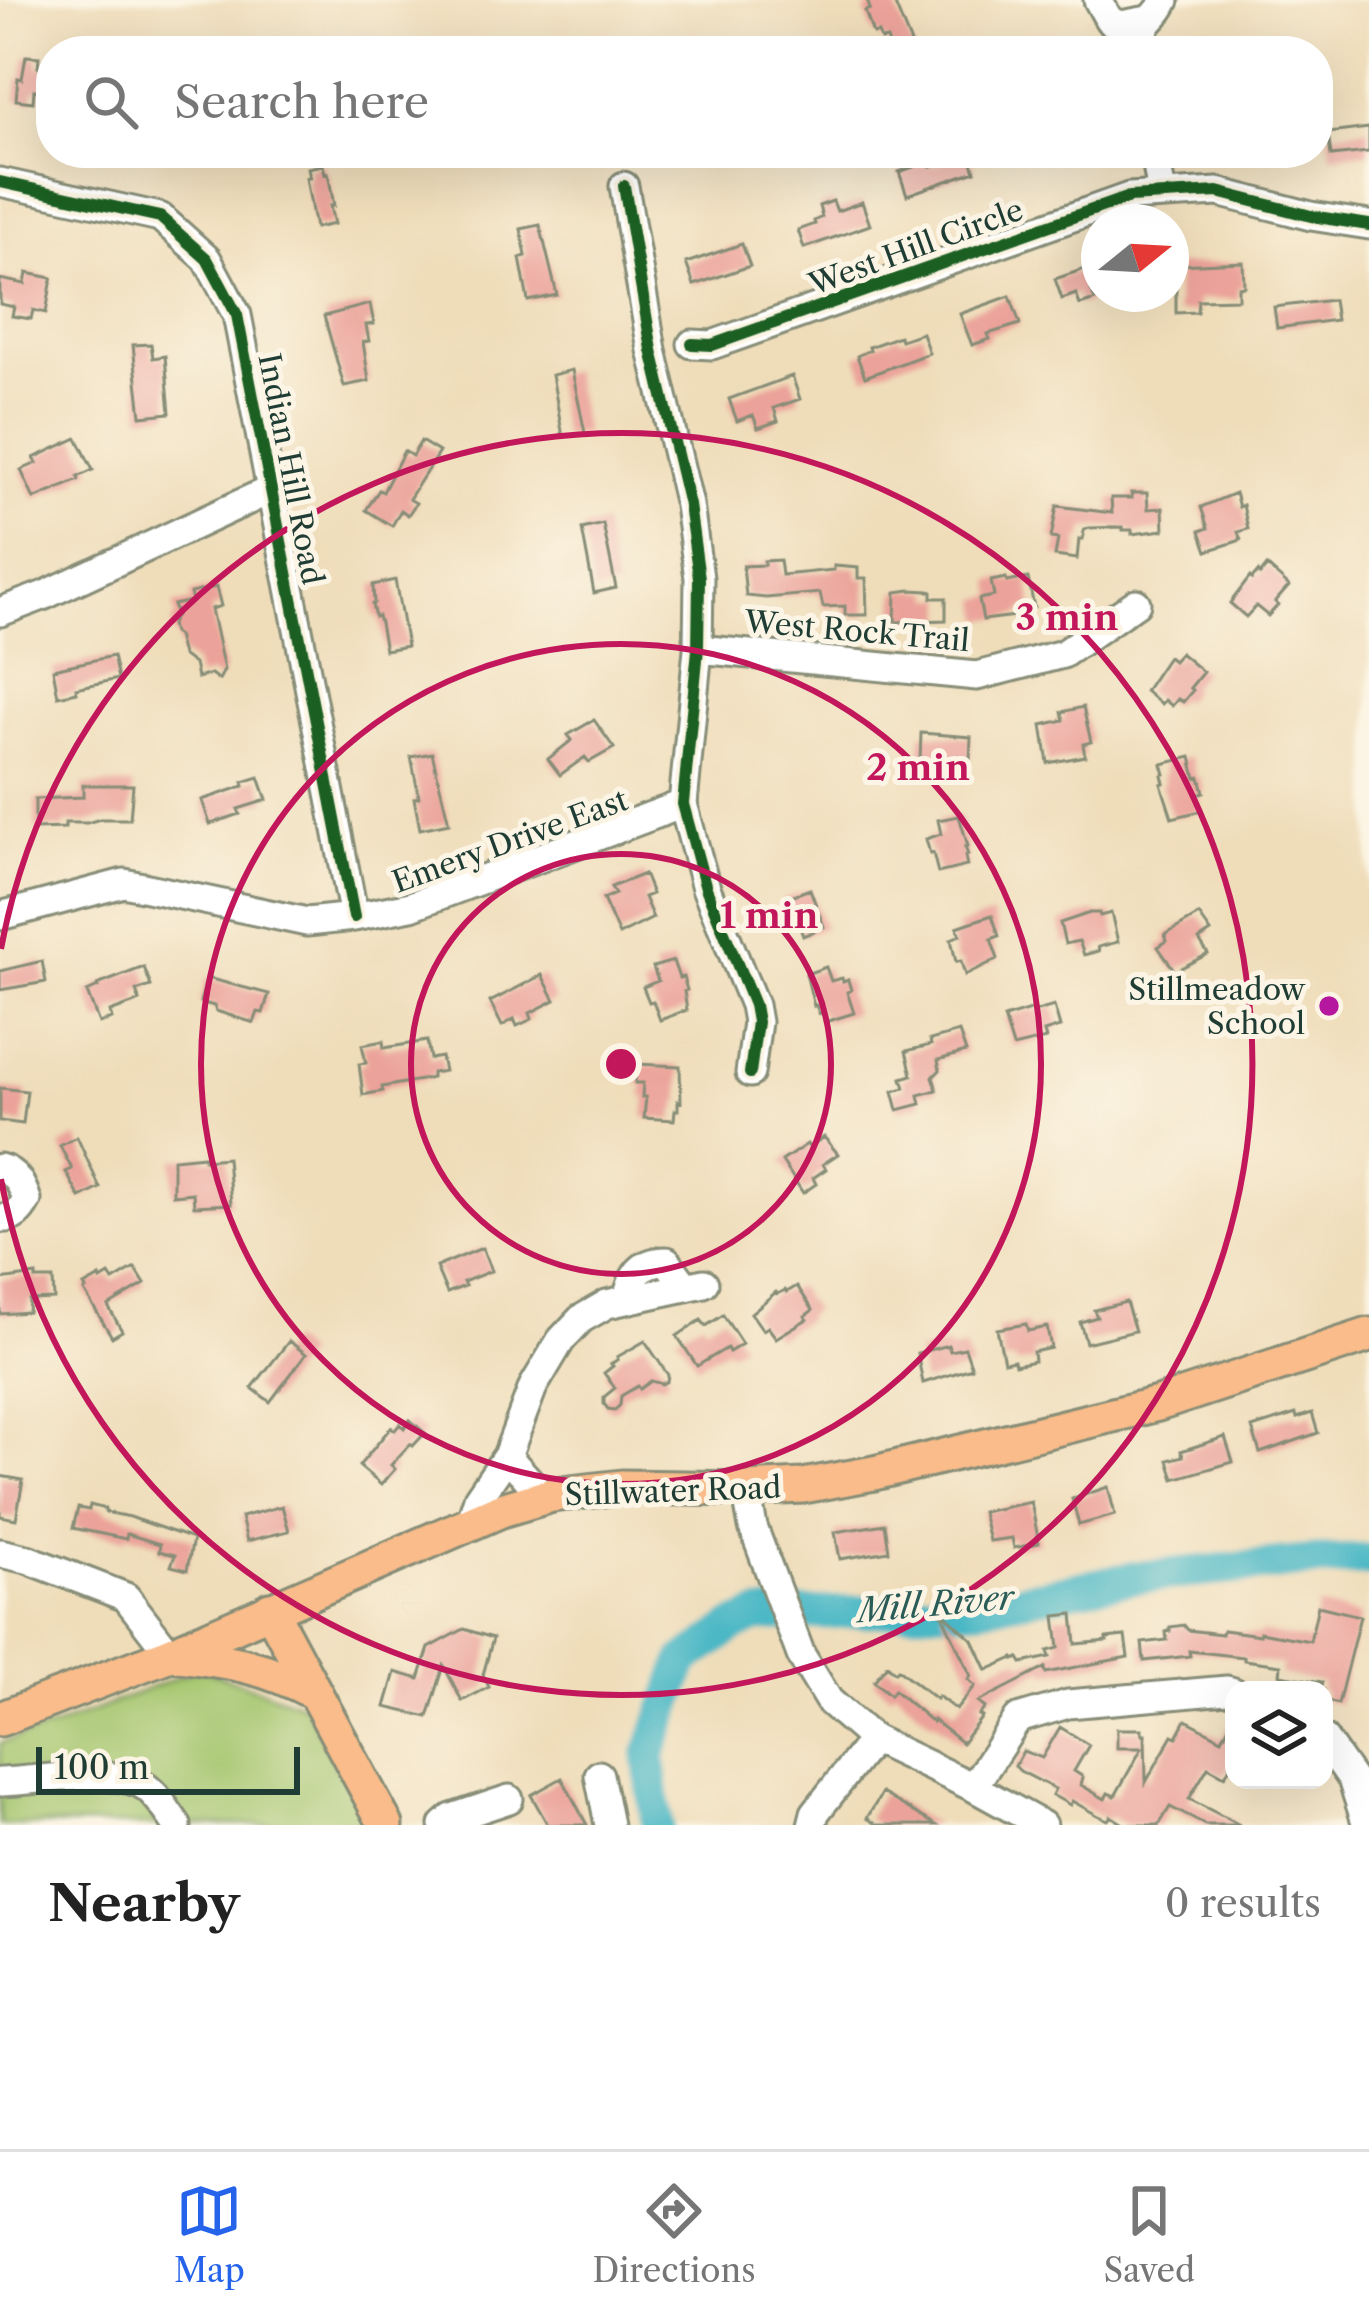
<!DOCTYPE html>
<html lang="en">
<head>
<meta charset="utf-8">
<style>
  body { margin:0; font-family:"Libre Caslon Text",serif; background:#f6f6f6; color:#222 }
  .controls { position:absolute; right:36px; bottom:36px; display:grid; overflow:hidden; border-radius:24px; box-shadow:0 12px 48px #0002 }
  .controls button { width:108px; height:108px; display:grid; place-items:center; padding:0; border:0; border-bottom:3px solid #e0e0e0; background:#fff; color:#222; font:60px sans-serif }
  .compass { position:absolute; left:1081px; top:204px; width:108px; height:108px; border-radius:50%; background:#fff; box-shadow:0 12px 48px #0002; rotate:72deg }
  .scale { position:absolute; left:36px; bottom:30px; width:264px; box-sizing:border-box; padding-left:12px; border:6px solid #1f3d34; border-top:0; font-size:33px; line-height:42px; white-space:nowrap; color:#1f3d34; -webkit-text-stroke:9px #fcf5e5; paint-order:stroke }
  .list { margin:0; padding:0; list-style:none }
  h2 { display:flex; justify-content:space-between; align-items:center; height:156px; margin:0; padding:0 48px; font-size:51px }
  h2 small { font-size:39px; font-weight:400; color:#767676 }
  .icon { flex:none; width:66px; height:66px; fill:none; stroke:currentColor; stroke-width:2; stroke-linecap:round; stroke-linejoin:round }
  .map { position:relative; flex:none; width:1369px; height:1825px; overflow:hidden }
  .search { position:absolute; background:#fff; box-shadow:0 12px 48px #0002; left:36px; right:36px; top:36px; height:132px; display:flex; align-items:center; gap:30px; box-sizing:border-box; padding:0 42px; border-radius:48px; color:#767676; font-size:45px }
  .sheet { height:324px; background:#fff }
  nav { display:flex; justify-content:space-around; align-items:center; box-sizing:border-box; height:168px; border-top:3px solid #e0e0e0; background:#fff; font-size:33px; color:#767676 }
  nav a { display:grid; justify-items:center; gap:6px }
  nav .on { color:#2563eb }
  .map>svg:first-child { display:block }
</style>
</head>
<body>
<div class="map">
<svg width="1369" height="1825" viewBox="0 0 1369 1825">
  <rect width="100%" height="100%" fill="#fcf5e5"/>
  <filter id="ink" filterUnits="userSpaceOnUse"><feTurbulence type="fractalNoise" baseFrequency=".00833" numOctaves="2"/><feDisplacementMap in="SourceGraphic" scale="24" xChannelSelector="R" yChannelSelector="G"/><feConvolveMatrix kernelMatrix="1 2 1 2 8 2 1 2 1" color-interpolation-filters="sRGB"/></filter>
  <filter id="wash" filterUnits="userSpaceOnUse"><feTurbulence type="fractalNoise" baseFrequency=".004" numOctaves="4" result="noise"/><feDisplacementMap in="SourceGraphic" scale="48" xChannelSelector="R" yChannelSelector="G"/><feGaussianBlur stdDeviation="2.7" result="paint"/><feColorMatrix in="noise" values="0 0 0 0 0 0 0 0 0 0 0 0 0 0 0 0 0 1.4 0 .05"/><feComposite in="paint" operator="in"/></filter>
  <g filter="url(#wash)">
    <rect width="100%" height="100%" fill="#efddba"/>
    <path fill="#a5c66e" stroke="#628251" stroke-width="3" d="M 199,1668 L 304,1705 L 367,1825 L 0,1825 L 0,1743 L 57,1726 Z"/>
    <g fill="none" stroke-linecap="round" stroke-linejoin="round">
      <path stroke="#4ab7c5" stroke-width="33" d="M 657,1825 L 649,1756 L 684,1661 L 733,1627 L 758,1616 L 981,1606 L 1131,1578 L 1316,1561 L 1369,1560"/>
    </g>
    <g id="blocks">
      <path fill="#eba29a" d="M 867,0 L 893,0 L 914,51 L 891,51 L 887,39 L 881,40 L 878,33 L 873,34 L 865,11 L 870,9 Z
        M 26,56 L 39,57 L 38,67 L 51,68 L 51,92 L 34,90 L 33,102 L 16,100 L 18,78 L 22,79 Z
        M 1369,128 L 1369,152 L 1331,156 L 1328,133 Z
        M 969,154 L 975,171 L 907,195 L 899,172 L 930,161 L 931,166 Z
        M 323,165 L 325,174 L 328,173 L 334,206 L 330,206 L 334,224 L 315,228 L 306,178 L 310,178 L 308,168 Z
        M 833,201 L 837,211 L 862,202 L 870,225 L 804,248 L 798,230 L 815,224 L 814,221 L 822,217 L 819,206 Z
        M 540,225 L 557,295 L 528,301 L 520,258 L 526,256 L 521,229 Z
        M 742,244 L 750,266 L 694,285 L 686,263 Z
        M 1243,262 L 1244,286 L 1238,287 L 1238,299 L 1198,300 L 1197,312 L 1176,313 L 1176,265 Z
        M 1099,264 L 1099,287 L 1091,290 L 1095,300 L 1080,305 L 1076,294 L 1062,299 L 1055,279 Z
        M 27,273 L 52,278 L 46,313 L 33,310 L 31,319 L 12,316 L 14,307 L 0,304 L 0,279 L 25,284 Z
        M 1010,296 L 1020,324 L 988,334 L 990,339 L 972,345 L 960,314 Z
        M 1333,300 L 1336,320 L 1277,328 L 1274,307 Z
        M 370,304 L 374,324 L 366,325 L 369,341 L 363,342 L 369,381 L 344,386 L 324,316 Z
        M 922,333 L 929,353 L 865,377 L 857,356 L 870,350 L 869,347 L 899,336 L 901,340 Z
        M 151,344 L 153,358 L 165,356 L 170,413 L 141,416 L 133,345 Z
        M 572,370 L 585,433 L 563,437 L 552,375 Z
        M 792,376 L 800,399 L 774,408 L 778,421 L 758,428 L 753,415 L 737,421 L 729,399 Z
        M 77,438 L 93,470 L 78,477 L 79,480 L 34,499 L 21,470 L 37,463 L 34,458 Z
        M 421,441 L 439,452 L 409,499 L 416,503 L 408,515 L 401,510 L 392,526 L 366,510 L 379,490 L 383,492 L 404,451 L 412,456 Z
        M 1131,493 L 1147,493 L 1148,509 L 1163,508 L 1164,530 L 1132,534 L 1132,530 L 1123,530 L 1123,527 L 1089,528 L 1084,530 L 1083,539 L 1079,539 L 1077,559 L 1055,556 L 1058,539 L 1051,538 L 1057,506 L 1112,513 L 1111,498 L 1132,498 Z
        M 1235,493 L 1239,507 L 1243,505 L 1248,529 L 1238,532 L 1241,540 L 1207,551 L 1200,531 L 1208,528 L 1201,507 Z
        M 603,524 L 616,588 L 594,593 L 582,529 Z
        M 780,560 L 782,575 L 834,570 L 834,566 L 858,568 L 858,578 L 866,578 L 867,615 L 845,615 L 845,606 L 823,607 L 820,593 L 766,598 L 746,596 L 743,566 L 764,565 L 764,561 Z
        M 1267,566 L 1289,586 L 1275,602 L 1278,605 L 1268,616 L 1256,606 L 1246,617 L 1230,603 L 1250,577 L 1252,579 L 1258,572 L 1260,575 Z
        M 1006,578 L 1007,582 L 1028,578 L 1034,607 L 1023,609 L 1023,613 L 1015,616 L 983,620 L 979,599 L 994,596 L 991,581 Z
        M 395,580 L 407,646 L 385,650 L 380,623 L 378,616 L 375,617 L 372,604 L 374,603 L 373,585 Z
        M 216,587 L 221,606 L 211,609 L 224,670 L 219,680 L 211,674 L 197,678 L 194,664 L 182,655 L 177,636 L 173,633 L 171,624 L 176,615 L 173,605 L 192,601 L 190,593 Z
        M 910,590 L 929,591 L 932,592 L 932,598 L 946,598 L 946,620 L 895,622 L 896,592 Z
        M 1180,653 L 1203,672 L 1190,688 L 1193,690 L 1183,702 L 1178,699 L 1172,706 L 1165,700 L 1161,704 L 1145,691 L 1168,657 L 1173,661 Z
        M 113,656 L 118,679 L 76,688 L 77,692 L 58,696 L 53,669 Z
        M 1083,707 L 1091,742 L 1083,744 L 1085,756 L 1048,763 L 1042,725 L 1064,720 L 1062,712 Z
        M 594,720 L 614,748 L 589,762 L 585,757 L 560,775 L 548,759 L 572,740 L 568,735 Z
        M 921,733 L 971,737 L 970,759 L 953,758 L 953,764 L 920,762 Z
        M 432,753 L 449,823 L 420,829 L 414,798 L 419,797 L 411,757 Z
        M 1191,757 L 1196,778 L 1200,777 L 1204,792 L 1197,794 L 1201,811 L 1172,818 L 1161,784 L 1164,783 L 1162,775 L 1165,774 L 1162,764 Z
        M 259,777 L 267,800 L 238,809 L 240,814 L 210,824 L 202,800 L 244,786 L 243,782 Z
        M 83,785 L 133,785 L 130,819 L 100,819 L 87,823 L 65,823 L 65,828 L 35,829 L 35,799 L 83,797 Z
        M 959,816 L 968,846 L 965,847 L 968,855 L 965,856 L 967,866 L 938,873 L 933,853 L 930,854 L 926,839 L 941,834 L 938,820 Z
        M 644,874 L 652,894 L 644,897 L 653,918 L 619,935 L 603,899 L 615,894 L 611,887 Z
        M 810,889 L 824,927 L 803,936 L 799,925 L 793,927 L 783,899 Z
        M 1090,913 L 1099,913 L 1100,916 L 1111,913 L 1118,942 L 1098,947 L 1099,951 L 1084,955 L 1079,941 L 1065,944 L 1060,923 Z
        M 992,915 L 999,936 L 991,939 L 998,959 L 965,975 L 961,961 L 956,962 L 951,939 L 960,935 L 957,927 Z
        M 1199,915 L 1211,932 L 1199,940 L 1208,954 L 1175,971 L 1158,947 L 1167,941 L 1165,935 Z
        M 42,961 L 46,982 L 0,990 L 0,971 Z
        M 673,961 L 679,978 L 683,977 L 687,990 L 684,991 L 687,1010 L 660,1020 L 653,1001 L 649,1002 L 643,987 L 658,981 L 653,967 Z
        M 144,967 L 151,986 L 136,991 L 140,1001 L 110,1012 L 112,1019 L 99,1023 L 87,992 L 98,987 L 97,985 Z
        M 826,967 L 831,981 L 842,978 L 843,982 L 848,980 L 851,990 L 847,992 L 854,1013 L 825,1022 L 822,1012 L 819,1013 L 816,1005 L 814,1006 L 806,974 Z
        M 542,975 L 555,1000 L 530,1013 L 532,1019 L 517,1026 L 514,1019 L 502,1026 L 490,1002 Z
        M 207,978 L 269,994 L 263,1013 L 258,1012 L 254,1023 L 216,1011 L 214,1006 L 200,1002 Z
        M 1054,1006 L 1060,1027 L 1044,1032 L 1046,1039 L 1013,1047 L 1004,1018 L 1033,1009 L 1034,1012 Z
        M 959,1032 L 966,1052 L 938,1060 L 940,1070 L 933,1077 L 937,1090 L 919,1095 L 921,1104 L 898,1110 L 893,1091 L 905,1088 L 902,1078 L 912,1075 L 906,1051 L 931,1045 L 930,1040 Z
        M 383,1041 L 384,1048 L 427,1041 L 430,1059 L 441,1057 L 444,1071 L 432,1073 L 432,1078 L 382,1087 L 383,1091 L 363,1095 L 359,1064 L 366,1063 L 362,1045 Z
        M 636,1064 L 680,1066 L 681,1102 L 678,1101 L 678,1110 L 675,1110 L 674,1120 L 644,1118 L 646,1097 L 642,1097 L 643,1083 L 635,1083 Z
        M 0,1088 L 27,1091 L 23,1124 L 0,1121 Z
        M 77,1137 L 100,1188 L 80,1198 L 66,1172 L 72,1169 L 60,1146 Z
        M 824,1137 L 838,1154 L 823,1164 L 826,1169 L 813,1178 L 816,1184 L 803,1193 L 782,1161 L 807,1144 L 809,1147 Z
        M 204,1156 L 204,1160 L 227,1158 L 231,1204 L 194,1206 L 193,1193 L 173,1195 L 173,1159 Z
        M 482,1248 L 491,1271 L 463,1282 L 465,1286 L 447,1293 L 436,1267 Z
        M 135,1268 L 145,1284 L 108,1306 L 122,1331 L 112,1337 L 84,1291 L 86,1289 L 84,1286 L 100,1277 L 101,1280 L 109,1275 L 113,1281 Z
        M 36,1275 L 36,1279 L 53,1279 L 54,1299 L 29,1300 L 28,1312 L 0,1314 L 0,1280 Z
        M 797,1286 L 813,1310 L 805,1316 L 807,1319 L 776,1338 L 768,1327 L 763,1330 L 751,1313 L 776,1292 L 778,1294 L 785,1290 L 787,1292 Z
        M 1126,1302 L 1135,1331 L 1086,1343 L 1080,1322 L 1097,1317 L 1094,1310 Z
        M 723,1315 L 742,1344 L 729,1352 L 727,1348 L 697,1366 L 677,1336 L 701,1320 L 706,1326 Z
        M 1026,1324 L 1028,1331 L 1047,1327 L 1051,1348 L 1033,1352 L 1034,1361 L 1015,1365 L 1014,1360 L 1004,1362 L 997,1329 Z
        M 289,1341 L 306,1354 L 270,1402 L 252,1388 Z
        M 645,1341 L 668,1375 L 667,1381 L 662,1384 L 651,1381 L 640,1389 L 638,1386 L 621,1396 L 620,1405 L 615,1410 L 608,1409 L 604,1404 L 604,1397 L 615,1388 L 604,1373 L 613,1366 L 611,1364 L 618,1359 L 617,1357 Z
        M 948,1345 L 950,1351 L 965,1348 L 972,1368 L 923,1383 L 917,1353 Z
        M 1312,1413 L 1318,1433 L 1260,1453 L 1252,1428 L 1296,1414 L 1297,1418 Z
        M 410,1420 L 425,1433 L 413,1446 L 410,1444 L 391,1465 L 395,1469 L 381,1485 L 359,1466 L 391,1427 L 395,1430 L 400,1424 L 404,1428 Z
        M 1225,1437 L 1233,1462 L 1174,1479 L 1168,1460 L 1183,1456 L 1181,1451 Z
        M 0,1476 L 23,1480 L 16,1519 L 0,1516 Z
        M 1108,1487 L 1115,1515 L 1079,1525 L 1072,1499 Z
        M 1031,1502 L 1039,1543 L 1014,1548 L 1012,1538 L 989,1541 L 982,1512 Z
        M 90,1505 L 105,1509 L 105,1512 L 130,1517 L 193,1539 L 187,1570 L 171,1566 L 175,1555 L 159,1551 L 160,1544 L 127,1534 L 126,1539 L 73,1528 L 78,1508 L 89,1510 Z
        M 282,1506 L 289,1531 L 247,1541 L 241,1517 Z
        M 885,1524 L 889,1551 L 840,1559 L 835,1532 Z
        M 1318,1606 L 1360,1616 L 1338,1704 L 1324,1700 L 1324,1690 L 1320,1690 L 1322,1682 L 1280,1675 L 1281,1665 L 1244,1660 L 1244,1657 L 1189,1651 L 1190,1656 L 1144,1661 L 1142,1643 L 1167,1640 L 1166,1632 L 1170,1631 L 1170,1627 L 1184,1625 L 1188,1630 L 1222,1634 L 1223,1630 L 1260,1635 L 1260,1632 L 1310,1641 Z
        M 940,1610 L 973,1640 L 987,1670 L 1014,1658 L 1015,1660 L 1019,1658 L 1022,1663 L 1050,1657 L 1048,1651 L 1059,1648 L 1055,1616 L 1073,1614 L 1076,1644 L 1107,1641 L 1106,1638 L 1125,1636 L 1128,1657 L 1046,1673 L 1045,1668 L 978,1702 L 985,1708 L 979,1715 L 982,1717 L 962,1743 L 933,1720 L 932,1722 L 894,1690 L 890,1695 L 874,1681 L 887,1665 L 895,1672 L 898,1669 L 936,1699 L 938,1696 L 956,1710 L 975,1686 L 968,1679 L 971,1676 Z
        M 464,1629 L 493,1638 L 483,1675 L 489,1687 L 462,1701 L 444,1666 L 428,1717 L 385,1707 L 395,1672 L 419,1679 L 429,1648 Z
        M 1234,1715 L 1234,1759 L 1225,1776 L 1208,1767 L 1189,1799 L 1240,1825 L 1205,1825 L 1170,1807 L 1159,1825 L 1125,1825 L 1111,1816 L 1108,1820 L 1097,1815 L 1072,1801 L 1070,1805 L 1052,1795 L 1055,1789 L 1020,1771 L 1015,1766 L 1023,1751 L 1042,1758 L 1060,1727 L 1089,1745 L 1074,1771 L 1083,1777 L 1081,1785 L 1105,1799 L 1108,1793 L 1115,1796 L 1142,1748 L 1117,1748 L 1117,1729 L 1142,1729 L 1142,1734 L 1145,1734 L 1146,1782 L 1173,1735 L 1177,1737 L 1186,1720 L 1222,1739 Z
        M 562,1778 L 587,1825 L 548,1825 L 531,1795 Z
        M 882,1793 L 936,1825 L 878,1825 L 867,1818 Z"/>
    </g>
  </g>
  <g filter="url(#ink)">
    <use href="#blocks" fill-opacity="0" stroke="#878d77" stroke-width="3"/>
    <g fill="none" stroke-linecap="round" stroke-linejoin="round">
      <defs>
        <path id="minor" d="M 1098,0 L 1109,20 L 1121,25 L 1148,20
          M 1143,51 C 1140,17 1154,25 1165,0
          M 1155,153 L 1162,195
          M 0,182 L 160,217 L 207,259 L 237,315 L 354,917
          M 624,186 L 652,350 L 689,505 L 699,578 L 698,649 L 683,804 L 706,888 L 754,1005 L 757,1022 L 750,1073
          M 692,344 L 712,345 L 1129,197 L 1218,192 L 1311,216 L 1369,225
          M 0,612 L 45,595 L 270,490
          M 698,649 L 977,676 L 1063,654 L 1136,603
          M 0,916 L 124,883 L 307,922 L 354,917 L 411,906 L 683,804
          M 0,1168 C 16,1172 22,1185 27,1200 C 21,1211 14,1220 0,1218
          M 627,1300 C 632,1276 640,1261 667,1261 L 686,1287
          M 507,1456 L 544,1497
          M 746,1489 L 753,1527 L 801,1655 L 829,1701 L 873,1739 L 973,1787 L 1042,1825
          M 470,1523 L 478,1498 L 507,1456 L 533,1387 L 561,1340 L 581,1319 L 607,1304 L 704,1283
          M 0,1553 L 27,1559 L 126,1597 L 170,1654
          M 1324,1739 L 1352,1779 L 1367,1825
          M 599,1775 L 609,1825
          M 0,1782 C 38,1781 114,1766 146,1787 C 158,1796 168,1812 177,1825
          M 973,1787 L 1018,1719 L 1068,1704 L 1227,1690 L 1234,1692
          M 444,1825 L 452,1818 L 509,1799
          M 812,1825 L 815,1813 L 873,1739"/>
        <path id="major" d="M 270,1609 L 386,1825
          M 171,1654 C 228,1661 264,1665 315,1693
          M 0,1719 L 170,1654 L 501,1510 L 552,1495 L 622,1487 L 746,1489 L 803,1486 L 874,1473 L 1158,1404 L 1369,1335"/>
      </defs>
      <use href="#minor" stroke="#878d77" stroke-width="33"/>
      <use href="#major" stroke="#878d77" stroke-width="39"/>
      <use href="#minor" stroke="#fff" stroke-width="27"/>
      <use href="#major" stroke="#f9bc8a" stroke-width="33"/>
      <defs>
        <path id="cycleway" d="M 0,182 L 160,217 L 207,259 L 237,315 L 354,917
          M 624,186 L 652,350 L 689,505 L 699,578 L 698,649 L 683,804 L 706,888 L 754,1005 L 757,1022 L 750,1073
          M 692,344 L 712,345 L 1129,197 L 1218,192 L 1311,216 L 1369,225"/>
      </defs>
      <use href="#cycleway" stroke="#fcf5e5" stroke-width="20"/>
      <use href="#cycleway" stroke="#1b5e20" stroke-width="12"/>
    </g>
  </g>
  <g fill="none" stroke="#c2185b" stroke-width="6">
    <circle cx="621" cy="1064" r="210"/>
    <circle cx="621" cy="1064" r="420"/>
    <path d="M1 949A631 631 0 1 1 1 1179"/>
  </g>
  <circle fill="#b5179e" stroke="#fcf5e5" stroke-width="4.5" cx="1329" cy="1006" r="12"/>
  <g text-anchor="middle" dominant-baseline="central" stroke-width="10" stroke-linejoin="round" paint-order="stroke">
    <g font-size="30" fill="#1f3d34" stroke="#fcf5e5">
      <text transform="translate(916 247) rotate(-20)">West Hill Circle</text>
      <text transform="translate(291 469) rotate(79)">Indian Hill Road</text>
      <text transform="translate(857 631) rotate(5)">West Rock Trail</text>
      <text transform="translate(510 841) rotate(-20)">Emery Drive East</text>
      <text transform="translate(673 1491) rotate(-2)">Stillwater Road</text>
    </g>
    <g font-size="30" fill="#1f3d34" stroke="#fcf5e5" text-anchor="end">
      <text x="1305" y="989">Stillmeadow<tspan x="1305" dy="34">School</tspan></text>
    </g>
    <g font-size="33" font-style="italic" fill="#2a5c58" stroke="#fcf5e5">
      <text transform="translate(936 1604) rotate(-5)">Mill River</text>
    </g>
  </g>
  <circle cx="621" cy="1064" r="18" fill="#c2185b" stroke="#fcf5e5" stroke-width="6"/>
  <g font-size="36" text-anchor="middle" font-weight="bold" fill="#c2185b" stroke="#fcf5e5" stroke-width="10" stroke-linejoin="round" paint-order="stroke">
    <text x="1067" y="630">3 min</text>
    <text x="918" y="780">2 min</text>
    <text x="769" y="928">1 min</text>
  </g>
</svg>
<div class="controls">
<button><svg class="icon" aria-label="layers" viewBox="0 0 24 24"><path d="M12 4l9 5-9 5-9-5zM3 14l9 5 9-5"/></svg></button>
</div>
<svg class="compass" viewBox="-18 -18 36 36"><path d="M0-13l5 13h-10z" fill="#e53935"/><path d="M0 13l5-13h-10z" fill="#767676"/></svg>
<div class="scale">100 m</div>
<div class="search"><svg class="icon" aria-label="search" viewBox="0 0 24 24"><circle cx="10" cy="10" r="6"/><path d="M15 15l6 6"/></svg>Search here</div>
</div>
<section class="sheet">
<h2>Nearby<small>0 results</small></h2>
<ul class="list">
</ul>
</section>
<nav>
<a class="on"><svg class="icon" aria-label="map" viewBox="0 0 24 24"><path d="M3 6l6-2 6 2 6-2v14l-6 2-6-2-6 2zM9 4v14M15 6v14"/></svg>Map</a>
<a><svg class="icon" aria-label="directions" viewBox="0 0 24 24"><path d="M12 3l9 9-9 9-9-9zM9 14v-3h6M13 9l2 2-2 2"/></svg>Directions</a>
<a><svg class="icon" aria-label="saved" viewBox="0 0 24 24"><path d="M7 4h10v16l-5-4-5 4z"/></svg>Saved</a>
</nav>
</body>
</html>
